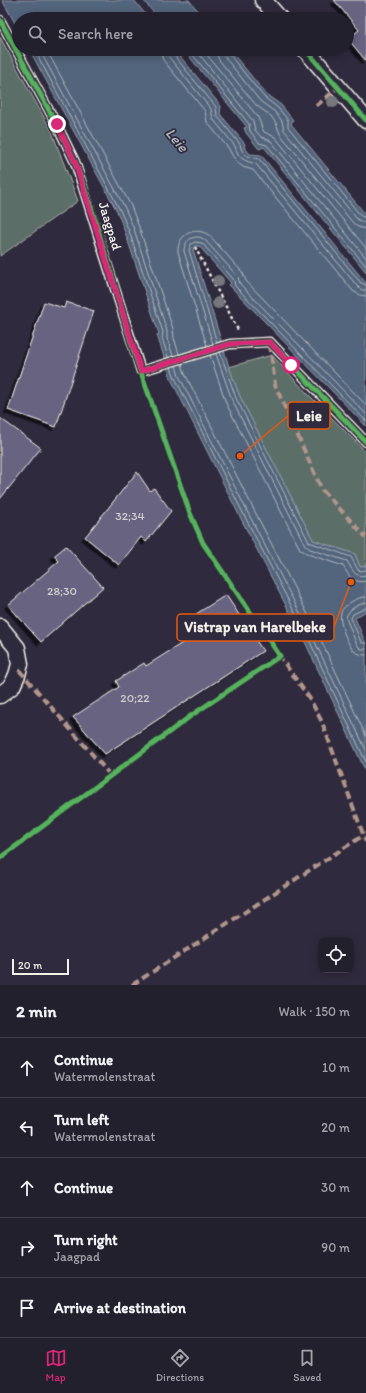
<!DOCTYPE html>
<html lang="en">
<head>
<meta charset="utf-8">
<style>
  body { margin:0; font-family:Itim,sans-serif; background:#2b2836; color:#f1f3f6 }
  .controls { position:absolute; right:12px; bottom:12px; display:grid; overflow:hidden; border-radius:8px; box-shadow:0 2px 10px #0003 }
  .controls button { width:36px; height:36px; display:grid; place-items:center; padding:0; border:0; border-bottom:1px solid #403e4a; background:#23202e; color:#f1f3f6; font:20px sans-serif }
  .scale { position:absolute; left:12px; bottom:10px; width:57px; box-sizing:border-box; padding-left:4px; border:2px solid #f4f1e8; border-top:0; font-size:11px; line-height:14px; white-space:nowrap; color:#f4f1e8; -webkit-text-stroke:3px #2f2a3d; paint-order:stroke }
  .stop { position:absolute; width:12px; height:12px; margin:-9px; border:3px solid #db2777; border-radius:50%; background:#fff }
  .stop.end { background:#db2777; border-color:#fff; box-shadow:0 1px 4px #0008 }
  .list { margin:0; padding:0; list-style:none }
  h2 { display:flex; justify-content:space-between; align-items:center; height:52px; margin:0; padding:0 16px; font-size:17px }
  h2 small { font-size:13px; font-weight:400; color:#a3a3aa }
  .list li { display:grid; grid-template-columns:26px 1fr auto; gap:12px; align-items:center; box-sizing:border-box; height:60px; padding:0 16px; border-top:1px solid #403e4a }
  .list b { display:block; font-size:15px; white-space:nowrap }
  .list p { margin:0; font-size:13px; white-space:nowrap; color:#a3a3aa }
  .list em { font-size:13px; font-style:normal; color:#a3a3aa }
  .icon { flex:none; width:22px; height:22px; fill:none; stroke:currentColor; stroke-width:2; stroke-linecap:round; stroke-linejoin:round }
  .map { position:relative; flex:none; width:366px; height:985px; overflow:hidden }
  .search { position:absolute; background:#23202e; box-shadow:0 2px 10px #0003; left:12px; right:12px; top:12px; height:44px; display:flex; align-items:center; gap:10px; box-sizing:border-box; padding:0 14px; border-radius:22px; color:#a3a3aa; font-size:15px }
  .sheet { height:352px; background:#23202e }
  nav { display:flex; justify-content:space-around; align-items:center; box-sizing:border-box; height:56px; border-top:1px solid #403e4a; background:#23202e; font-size:11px; color:#a3a3aa }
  nav a { display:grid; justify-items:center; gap:2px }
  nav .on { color:#db2777 }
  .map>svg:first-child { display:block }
</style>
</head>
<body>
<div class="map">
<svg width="366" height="985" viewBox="0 0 366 985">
  <defs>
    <filter id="shadow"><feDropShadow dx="-3.5" dy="3.5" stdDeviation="0" flood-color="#0009"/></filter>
  </defs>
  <rect width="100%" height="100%" fill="#2f2a3d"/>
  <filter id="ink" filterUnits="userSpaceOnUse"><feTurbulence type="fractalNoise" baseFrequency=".025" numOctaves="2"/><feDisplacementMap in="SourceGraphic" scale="8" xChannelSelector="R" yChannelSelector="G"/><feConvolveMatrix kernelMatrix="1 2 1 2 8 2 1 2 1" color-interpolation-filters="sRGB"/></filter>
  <g filter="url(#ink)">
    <path fill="#5b6e67" stroke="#a8b0a8" d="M 0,37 L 52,132 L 78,201 L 0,256 Z
      M 272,355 L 306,392 L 366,452 L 366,566 L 360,567 L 355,554 L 313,540 L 240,397 L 229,367 Z"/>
    <path fill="#52657d" stroke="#939da8" d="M 2,0 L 134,0 L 149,19 L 19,19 L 19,30 Z
      M 143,0 L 189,0 L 205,19 L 159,19 Z
      M 29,49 L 174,49 L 221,106 L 220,114 L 245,144 L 244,147 L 250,154 L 261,155 L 366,283 L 366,426 L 229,285 L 231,283 L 199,246 L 195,246 L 193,249 L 230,370 L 240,397 L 313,540 L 355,554 L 360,567 L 366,566 L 366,611 L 355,618 L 366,644 L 366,772 L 306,644 L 239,515 L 171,379 L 157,335 L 159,334 L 125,232 L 117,211 Z
      M 183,49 L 229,49 L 267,95 L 281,105 L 293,120 L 291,124 L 366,215 L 366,272 L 264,147 L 259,149 L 246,133 L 244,128 L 247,127 Z"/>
    <path fill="#2f2a3d" d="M 224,342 L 226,351 L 166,369 L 163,361 Z"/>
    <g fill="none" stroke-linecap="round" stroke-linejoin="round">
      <path stroke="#b3b9bd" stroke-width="1" d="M 34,49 L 120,210 L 129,231 L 163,332 L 162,338 L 168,357
        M 39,49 L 125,208 L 134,229 L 167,331 L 167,338 L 173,356
        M 46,49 L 131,206 L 139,227 L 173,329 L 174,338 L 179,354
        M 160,49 L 163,60 L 205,111 L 207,122 L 229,149 L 232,155 L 238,163 L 243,167 L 253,170 L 353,291 L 360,295 L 366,296
        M 166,49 L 168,56 L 211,109 L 213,119 L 235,146 C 238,159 245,161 256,164 L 358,287 L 362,290 L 366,290
        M 171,49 L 172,53 L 216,107 L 217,116 L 240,144 C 242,156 249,157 259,159 L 361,283 L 366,285
        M 188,49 L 249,124 L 250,131 L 259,143 L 267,145 L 366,266
        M 195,49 L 253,121 L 255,130 L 261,137 L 271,141 L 366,258
        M 202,49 L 258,117 L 262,128 L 264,132 L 275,137 L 366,248
        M 216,49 L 217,55 L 219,60 L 256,105 L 271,116 L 276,123 L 280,134 L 353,223 L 358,227 L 366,229
        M 222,49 L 224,56 L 260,101 L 275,112 L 282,121 L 284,130 L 357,219 L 362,222 L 366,223
        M 227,49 L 228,53 L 264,97 L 278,108 L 288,120 L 288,127 L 361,216 L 366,218
        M 217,343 L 189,250 L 191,244 L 195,242 L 202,243 L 234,280 L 235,286 L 366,421
        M 213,344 L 184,251 C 184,239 196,233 205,240 L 238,277 L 240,284 L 366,414
        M 207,346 L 178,252 C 177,234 196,225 210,236 L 243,273 L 246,281 L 366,405
        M 220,352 L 236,398 L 309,542 L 351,557 L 358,570 L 361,571 L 366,570
        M 216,354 L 232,400 L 305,545 L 310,549 L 347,561 C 353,570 354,578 366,575
        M 210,355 L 226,403 L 300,549 L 308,554 L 343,566 C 349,576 353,584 366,581
        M 182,364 L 185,374 L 253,508 L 320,638 L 366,736
        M 176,366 L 179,376 L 247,511 L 314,640 L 366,750
        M 171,367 L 175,378 L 243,513 L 310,642 L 366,762
        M 366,597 C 360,597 356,599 351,602 C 347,605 342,608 341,613 C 338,621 348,646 354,651 C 358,654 362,655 366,655
        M 366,603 C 358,604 348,609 346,618 L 357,645 L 361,649 L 366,649
        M 366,608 L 353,614 L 351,618 L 361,642 L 366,644"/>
    </g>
    <path fill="#686381" stroke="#f4f1e8" filter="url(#shadow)" d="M 334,0 L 366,0 L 366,61 L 348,39 L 359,30 Z
      M 44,302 L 64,308 L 66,302 L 94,311 L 56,427 L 8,410 Z
      M 0,418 L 41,448 L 0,499 Z
      M 137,472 L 150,491 L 154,488 L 171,511 L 146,542 L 141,537 L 119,565 L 85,537 Z
      M 66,546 L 103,587 L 41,642 L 8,605 L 59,561 L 54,556 Z
      M 226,595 L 263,651 L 105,754 L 73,717 L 119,687 L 116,681 L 144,663 L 146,666 L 206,628 L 196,614 Z"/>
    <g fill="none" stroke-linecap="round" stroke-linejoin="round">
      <defs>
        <path id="lane" d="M 0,20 L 57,125 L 75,162 L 141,371 L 230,344 L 270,342 L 366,442"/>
        <path id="street" d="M 263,0 L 280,19
          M 305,49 L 366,120
          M 0,627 L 17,648 L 20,664 L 17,675 L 12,686 L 0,695"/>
      </defs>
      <use href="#lane" stroke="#f4f1e8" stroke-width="11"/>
      <use href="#street" stroke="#f4f1e8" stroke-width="19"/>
      <path stroke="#f4f1e8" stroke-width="2.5" stroke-dasharray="3 3" stroke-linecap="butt" d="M 195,247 L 238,330"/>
      <use href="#lane" stroke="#2f2a3d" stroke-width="8"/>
      <use href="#street" stroke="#2f2a3d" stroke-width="16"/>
      <path stroke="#b2968c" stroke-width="4" stroke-dasharray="8 4" stroke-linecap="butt" d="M 316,106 L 338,88
        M 270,344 L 275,385 L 322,490 L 366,537
        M 278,654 L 310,699 L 322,722 L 366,842
        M 19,670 L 111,776
        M 132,985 L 364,835"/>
      <defs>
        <path id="cycleway" d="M 0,20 L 57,125 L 75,162 L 92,210 L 135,355 L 190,513 L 203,543 L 280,656 L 192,715 L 0,858
          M 305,49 L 366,120
          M 141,371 L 230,344 L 270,342 L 366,442"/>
      </defs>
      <use href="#cycleway" stroke="#2f2a3d" stroke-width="8"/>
      <use href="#cycleway" stroke="#56b35d" stroke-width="5"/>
    </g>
    <g fill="#75777b">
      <circle cx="333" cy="102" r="6"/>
      <circle cx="218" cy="281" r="6"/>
      <circle cx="218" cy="303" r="6"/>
    </g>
  </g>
  <g fill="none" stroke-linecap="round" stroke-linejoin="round" filter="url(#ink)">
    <path stroke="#db2777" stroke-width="5" d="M 57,124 L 75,162 L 141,371 L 230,344 L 270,342 L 291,365"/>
  </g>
  <g text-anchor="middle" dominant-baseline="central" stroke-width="3.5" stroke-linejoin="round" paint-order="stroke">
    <g font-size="12" fill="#d1cece">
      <text x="130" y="516">32;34</text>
      <text x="62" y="591">28;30</text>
      <text x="135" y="698">20;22</text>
    </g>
    <g font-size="14" fill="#f4f1e8" stroke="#2f2a3d">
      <text transform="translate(110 226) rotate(73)">Jaagpad</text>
    </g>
    <g font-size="15" font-style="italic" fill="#b3b9bd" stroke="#2f2a3d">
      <text transform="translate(177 140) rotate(50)">Leie</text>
    </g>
  </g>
  <path fill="none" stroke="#e8590c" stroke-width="1.5" d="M240 456L288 416M351 582L334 627"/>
  <g fill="#e8590c" stroke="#2f2a3d" stroke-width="1.5">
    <circle cx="240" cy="456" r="4"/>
    <circle cx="351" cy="582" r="4"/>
  </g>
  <g fill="#2f2a3d" stroke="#e8590c" stroke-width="1.5">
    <rect x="288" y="402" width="42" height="27" rx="4"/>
    <rect x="177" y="614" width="157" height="27" rx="4"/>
  </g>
  <g font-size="15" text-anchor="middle" font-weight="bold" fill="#f4f1e8">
    <text x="309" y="421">Leie</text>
    <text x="255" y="632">Vistrap van Harelbeke</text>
  </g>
</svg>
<div class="controls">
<button><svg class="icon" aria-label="locate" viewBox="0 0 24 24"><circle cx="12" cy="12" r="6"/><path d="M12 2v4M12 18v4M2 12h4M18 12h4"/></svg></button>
</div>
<div class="scale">20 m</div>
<div class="stop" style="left:291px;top:365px"></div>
<div class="stop end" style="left:57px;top:124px"></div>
<div class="search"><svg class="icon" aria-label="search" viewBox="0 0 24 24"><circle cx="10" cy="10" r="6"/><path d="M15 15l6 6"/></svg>Search here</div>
</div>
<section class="sheet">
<h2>2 min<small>Walk · 150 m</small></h2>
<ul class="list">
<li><svg class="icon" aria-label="ahead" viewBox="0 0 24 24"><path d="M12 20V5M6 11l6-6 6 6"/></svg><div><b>Continue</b><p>Watermolenstraat</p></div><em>10 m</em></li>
<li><svg class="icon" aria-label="left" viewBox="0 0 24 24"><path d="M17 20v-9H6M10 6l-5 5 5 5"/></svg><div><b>Turn left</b><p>Watermolenstraat</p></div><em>20 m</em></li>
<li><svg class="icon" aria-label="ahead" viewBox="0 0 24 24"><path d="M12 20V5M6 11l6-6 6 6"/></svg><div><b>Continue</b></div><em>30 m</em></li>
<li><svg class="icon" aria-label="right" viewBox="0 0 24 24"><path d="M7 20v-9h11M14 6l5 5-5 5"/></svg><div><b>Turn right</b><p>Jaagpad</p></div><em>90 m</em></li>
<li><svg class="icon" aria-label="arrive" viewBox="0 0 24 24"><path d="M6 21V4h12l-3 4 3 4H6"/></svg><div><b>Arrive at destination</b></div></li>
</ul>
</section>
<nav>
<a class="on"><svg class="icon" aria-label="map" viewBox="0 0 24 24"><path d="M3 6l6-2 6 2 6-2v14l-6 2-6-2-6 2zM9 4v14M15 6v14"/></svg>Map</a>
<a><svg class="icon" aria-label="directions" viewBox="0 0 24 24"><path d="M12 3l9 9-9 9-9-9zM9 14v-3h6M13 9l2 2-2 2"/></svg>Directions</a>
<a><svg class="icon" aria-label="saved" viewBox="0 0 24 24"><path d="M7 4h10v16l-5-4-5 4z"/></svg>Saved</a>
</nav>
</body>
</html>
